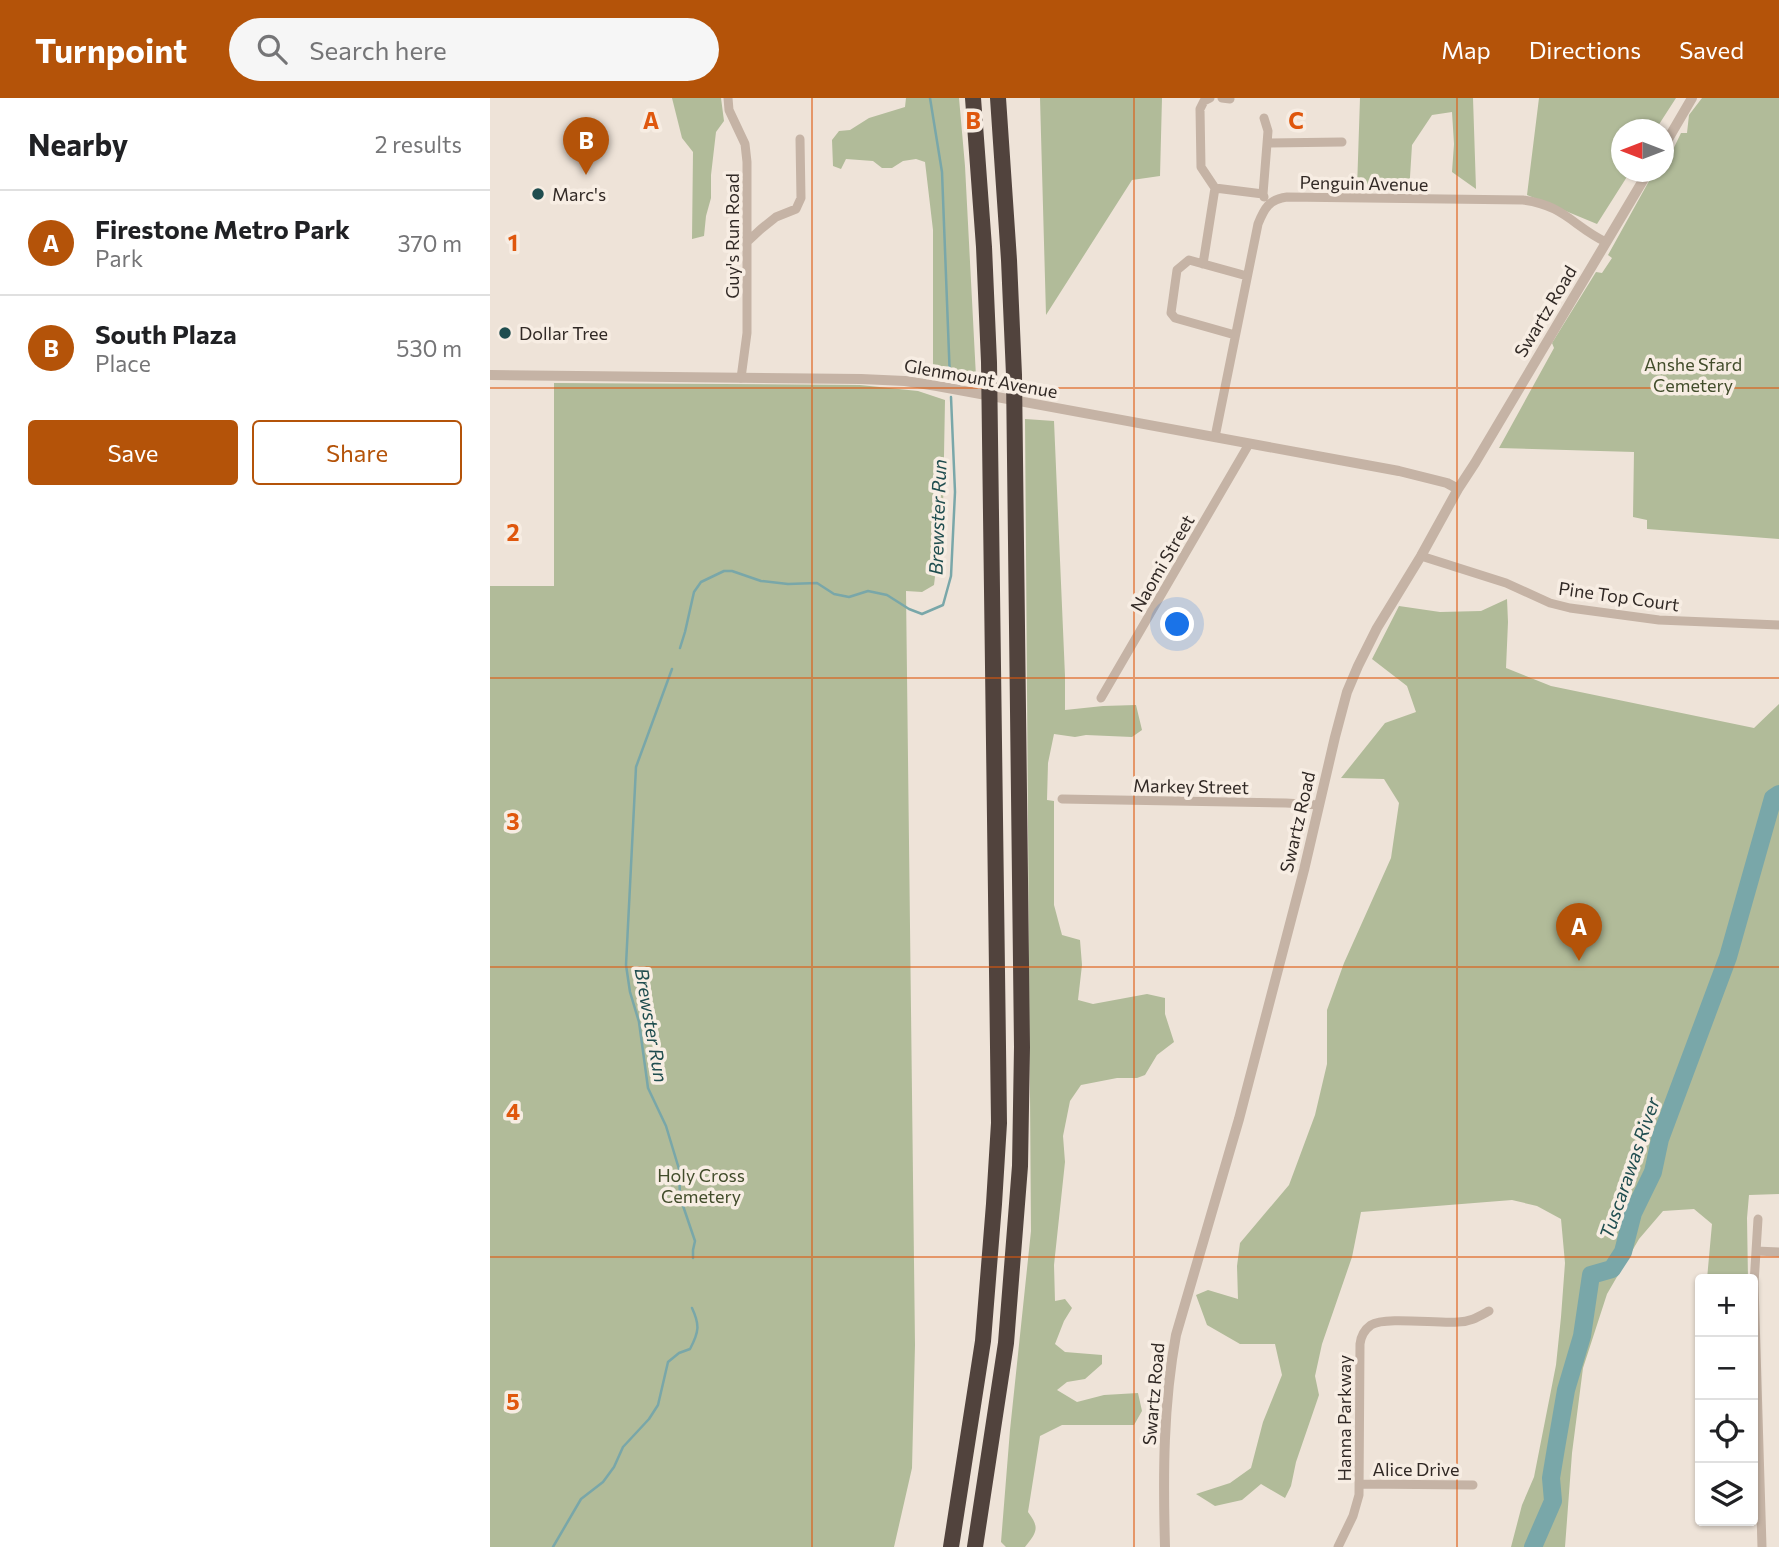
<!DOCTYPE html>
<html lang="en">
<head>
<meta charset="utf-8">
<style>
  body { margin:0; font-family:Commissioner,sans-serif; background:#f6f6f6; color:#202124 }
  .controls { position:absolute; right:21px; bottom:21px; display:grid; overflow:hidden; border-radius:7px; box-shadow:0 2px 5px #0004 }
  .controls button { width:63px; height:63px; display:grid; place-items:center; padding:0; border:0; border-bottom:2px solid #e0e0e0; background:#fff; color:#202124; font:35px sans-serif }
  .compass { position:absolute; left:1121px; top:21px; width:63px; height:63px; border-radius:50%; background:#fff; box-shadow:0 2px 5px #0004; rotate:270deg }
  .you { position:absolute; left:688px; top:527px; width:24px; height:24px; margin:-18px; border:5px solid #fff; border-radius:50%; background:#1a73e8; box-shadow:0 0 0 10px #1a73e833 }
  .badge { display:grid; place-items:center; width:46px; height:46px; border-radius:50%; background:#b45309; color:#fff; font-size:23px; font-weight:700 }
  .pin { position:absolute; translate:-50% -58px; filter:drop-shadow(0 2px 4px #0008) }
  .pin::after { content:''; position:absolute; top:37px; width:24px; height:21px; background:inherit; clip-path:polygon(0 0,100% 0,50% 100%) }
  .list { margin:0; padding:0; list-style:none }
  h2 { display:flex; justify-content:space-between; align-items:center; height:91px; margin:0; padding:0 28px; font-size:30px }
  h2 small { font-size:23px; font-weight:400; color:#757577 }
  .list li { display:grid; grid-template-columns:46px 1fr auto; gap:21px; align-items:center; box-sizing:border-box; height:105px; padding:0 28px; border-top:2px solid #e0e0e0 }
  .list b { display:block; font-size:26px; white-space:nowrap }
  .list p { margin:0; font-size:23px; white-space:nowrap; color:#757577 }
  .list em { font-size:23px; font-style:normal; color:#757577 }
  .actions { display:flex; gap:14px; padding:21px 28px }
  .actions a { flex:1; padding:16px 0; border:2px solid #b45309; border-radius:7px; text-align:center; font-size:24px; color:#b45309 }
  .actions .main { background:#b45309; color:#fff }
  .icon { flex:none; width:38px; height:38px; fill:none; stroke:currentColor; stroke-width:2; stroke-linecap:round; stroke-linejoin:round }
  .map { position:relative; flex:none; width:1289px; height:1449px; overflow:hidden }
  header { display:flex; align-items:center; gap:42px; box-sizing:border-box; height:98px; padding:0 35px; background:#b45309; color:#fff }
  header strong { font-size:33px }
  nav { display:flex; gap:38px; margin-inline-start:auto; font-size:24px }
  .search { width:490px; height:63px; background:#f6f6f6; display:flex; align-items:center; gap:18px; box-sizing:border-box; padding:0 24px; border-radius:38px; color:#757577; font-size:26px }
  main { display:flex }
  aside { flex:1; background:#fff }
  .map>svg:first-child { display:block }
</style>
</head>
<body>
<header>
<strong>Turnpoint</strong>
<div class="search"><svg class="icon" aria-label="search" viewBox="0 0 24 24"><circle cx="10" cy="10" r="6"/><path d="M15 15l6 6"/></svg>Search here</div>
<nav><a>Map</a><a>Directions</a><a>Saved</a></nav>
</header>
<main>
<aside>
<h2>Nearby<small>2 results</small></h2>
<ul class="list">
<li><span class="badge">A</span><div><b>Firestone Metro Park</b><p>Park</p></div><em>370 m</em></li>
<li><span class="badge">B</span><div><b>South Plaza</b><p>Place</p></div><em>530 m</em></li>
</ul>
<div class="actions"><a class="main">Save</a><a>Share</a></div>
</aside>
<div class="map">
<svg width="1289" height="1449" viewBox="0 0 1289 1449">
  <rect width="100%" height="100%" fill="#eee3d8"/>
  <path fill="#b1bb99" d="M 182,0 L 231,0 L 234,23 L 226,34 L 221,77 L 221,100 L 216,118 L 214,138 L 202,141 L 203,54 L 192,40 Z
    M 416,0 L 469,0 L 475,68 L 486,279 C 472,285 458,282 443,280 L 443,132 L 435,64 L 426,61 L 413,63 L 402,70 L 392,70 L 383,63 L 356,61 L 351,71 L 343,68 L 342,42 L 349,33 L 360,32 L 379,20 L 415,9 Z
    M 550,0 L 672,0 L 670,78 L 642,82 L 556,217 Z
    M 870,0 L 983,0 L 986,91 L 962,74 L 964,46 L 962,14 L 942,17 L 922,47 L 919,95 L 880,89 L 867,91 Z
    M 1049,0 L 1186,0 L 1166,31 L 1132,32 L 1132,74 L 1140,74 L 1107,126 L 1037,97 Z
    M 1212,0 L 1289,0 L 1289,441 L 1157,431 L 1157,422 L 1143,419 L 1144,354 L 1009,350 L 1064,250 L 1062,245 L 1106,174 L 1112,175 L 1122,160 L 1118,157 L 1164,74 L 1174,74 L 1174,66 L 1176,66 L 1191,35 L 1197,35 L 1199,17 Z
    M 64,285 L 370,287 L 428,293 L 455,302 L 453,412 L 444,487 L 432,494 L 416,493 L 425,1247 L 422,1370 L 404,1449 L 0,1449 L 0,488 L 64,488 Z
    M 535,321 L 564,323 L 575,578 L 575,612 L 613,608 L 646,607 L 652,632 L 642,639 L 596,637 L 585,639 L 564,636 L 558,665 L 557,702 L 564,703 L 564,807 L 572,837 L 590,842 L 592,867 L 588,902 L 603,906 L 657,896 L 675,900 L 675,916 L 684,944 L 667,957 L 655,977 L 647,980 L 627,980 L 591,987 L 580,1003 L 573,1038 L 575,1064 L 564,1167 L 565,1203 L 575,1201 L 582,1210 L 574,1223 L 565,1246 L 575,1254 L 612,1257 L 612,1266 L 595,1281 L 577,1284 L 567,1292 L 587,1304 L 614,1297 L 648,1295 L 652,1313 L 644,1327 L 572,1327 L 550,1338 L 538,1414 C 550,1430 547,1434 535,1449 L 516,1449 L 511,1444 L 520,1332 L 541,1133 Z
    M 1017,501 L 1018,524 L 1016,570 L 1061,588 L 1264,630 L 1289,606 L 1289,1096 L 1259,1097 L 1257,1120 L 1258,1181 L 1217,1181 L 1222,1126 L 1204,1111 L 1173,1113 L 1149,1141 L 1117,1196 L 1093,1270 L 1082,1355 L 1075,1449 L 1021,1449 L 1032,1407 L 1044,1379 L 1066,1267 L 1071,1219 L 1075,1165 L 1071,1121 L 1047,1108 L 1022,1102 L 871,1114 L 862,1159 L 832,1246 L 825,1278 L 829,1297 L 806,1364 L 801,1388 L 795,1400 L 771,1386 L 752,1402 L 725,1408 L 706,1396 L 740,1385 L 761,1370 L 773,1324 L 792,1277 L 785,1246 L 750,1246 L 717,1227 L 706,1197 L 718,1192 L 748,1201 L 747,1168 L 750,1145 L 799,1087 L 825,1017 L 837,966 L 837,912 L 854,865 L 901,760 L 909,705 L 894,681 L 851,680 L 895,625 L 926,614 L 917,588 L 882,561 L 909,508 L 950,514 L 991,513 Z"/>
  <g fill="none" stroke-linecap="round" stroke-linejoin="round">
    <path stroke="#79a7a9" stroke-width="2.5" d="M 440,0 L 452,74 L 460,282
      M 190,550 L 195,534 L 204,494 L 211,484 L 234,473 L 242,473 L 271,483 L 298,486 L 327,485 L 344,496 L 359,499 L 378,493 L 397,497 L 419,511 L 432,516 L 453,507 L 461,478 L 465,394 L 461,299
      M 182,571 L 146,669 L 136,867 L 140,894 L 149,924 L 158,990 L 176,1028 L 189,1071 L 190,1099 L 205,1143 L 203,1152 L 203,1160
      M 63,1449 L 91,1401 L 113,1384 L 124,1369 L 133,1349 L 159,1321 L 168,1307 L 178,1264 L 189,1255 L 200,1251 C 209,1234 210,1227 202,1210"/>
    <path stroke="#79a7a9" stroke-width="18" d="M 1043,1449 L 1063,1403 L 1061,1380 L 1066,1350 L 1076,1292 L 1092,1238 L 1101,1177 L 1122,1171 L 1133,1154 L 1143,1115 L 1163,1074 L 1170,1041 L 1238,859 L 1283,700 L 1289,696"/>
    <path stroke="#c5b3a5" stroke-width="9" d="M 238,0 L 239,12 L 255,46 L 257,64 L 257,235 L 251,280
      M 732,0 L 740,1
      M 777,45 L 852,44
      M 725,90 L 773,96 L 774,99
      M 773,96 L 778,33 L 774,20
      M 257,144 L 271,131 L 286,119 L 306,111 L 311,100 L 310,41
      M 713,166 L 725,90 L 711,69 L 710,11 L 714,3 L 720,0
      M 745,237 L 685,220 L 681,215 L 687,172 L 699,162 L 757,178
      M 725,339 L 768,126 C 774,111 779,101 797,99 L 1033,102 C 1074,107 1084,129 1116,144
      M 931,458 L 1016,485 L 1060,505 L 1080,510 L 1169,522 L 1289,527
      M 611,600 L 759,346
      M 572,701 L 796,705 L 829,707
      M 1268,1121 L 1264,1186 L 1272,1449
      M 1266,1153 L 1289,1154
      M 870,1386 L 983,1387
      M 848,1449 L 863,1418 L 869,1397 L 870,1246 C 871,1238 874,1232 881,1227 C 895,1218 949,1226 968,1224 C 980,1224 988,1219 999,1213"/>
    <path stroke="#c5b3a5" stroke-width="10" d="M 1174,48 L 1202,0
      M 0,277 L 371,281 L 415,283 L 447,288 L 909,373 L 957,385 L 968,391
      M 675,1449 C 673,1378 673,1307 686,1237 L 749,1021 L 814,772 L 845,639 L 857,594 L 868,568 L 887,530 L 931,458 L 968,391 L 985,365 L 1158,74"/>
    <path stroke="#51433d" stroke-width="16" d="M 461,1449 L 493,1243 L 504,1106 L 509,1025 L 499,264 L 494,149 L 483,0
      M 485,1449 L 516,1245 L 530,1068 L 532,949 L 524,277 L 519,162 L 508,0"/>
  </g>
  <path fill="none" stroke="#df570d" stroke-width="2" stroke-opacity="0.55" d="M 322,0 L 322,1449M 644,0 L 644,1449M 967,0 L 967,1449M 0,290 L 1289,290M 0,580 L 1289,580M 0,869 L 1289,869M 0,1159 L 1289,1159"/>
  <g fill="#1f4d4f" stroke="#f7ede3" stroke-width="2.5">
    <circle cx="48" cy="96" r="7"/>
    <circle cx="15" cy="235" r="7"/>
  </g>
  <g text-anchor="middle" dominant-baseline="central" stroke-width="7" stroke-linejoin="round" paint-order="stroke">
    <g font-size="18" fill="#312925" stroke="#f7ede3">
      <text transform="translate(874 85) rotate(1)">Penguin Avenue</text>
      <text transform="translate(242 138) rotate(-90)">Guy's Run Road</text>
      <text transform="translate(1055 213) rotate(-59)">Swartz Road</text>
      <text transform="translate(491 280) rotate(10)">Glenmount Avenue</text>
      <text transform="translate(672 465) rotate(-60)">Naomi Street</text>
      <text transform="translate(1129 498) rotate(8)">Pine Top Court</text>
      <text transform="translate(701 688) rotate(1)">Markey Street</text>
      <text transform="translate(807 724) rotate(-77)">Swartz Road</text>
      <text transform="translate(663 1296) rotate(-85)">Swartz Road</text>
      <text transform="translate(854 1320) rotate(-90)">Hanna Parkway</text>
      <text x="926" y="1371">Alice Drive</text>
    </g>
    <g font-size="18" fill="#312925" stroke="#f7ede3" text-anchor="start">
      <text x="62" y="96">Marc's</text>
      <text x="29" y="235">Dollar Tree</text>
    </g>
    <g font-size="18" fill="#424d2b" stroke="#f7ede3">
      <text x="1203" y="266">Anshe Sfard<tspan x="1203" dy="21">Cemetery</tspan></text>
      <text x="211" y="1077">Holy Cross<tspan x="211" dy="21">Cemetery</tspan></text>
    </g>
    <g font-size="19" font-style="italic" fill="#1f4d4f" stroke="#f7ede3">
      <text transform="translate(447 419) rotate(-88)">Brewster Run</text>
      <text transform="translate(162 927) rotate(80)">Brewster Run</text>
      <text transform="translate(1139 1070) rotate(-71)">Tuscarawas River</text>
    </g>
  </g>
  <g font-size="23" text-anchor="middle" font-weight="bold" fill="#df570d" stroke="#f7ede3" stroke-width="7" stroke-linejoin="round" paint-order="stroke">
    <text x="161" y="31">A</text>
    <text x="483" y="31">B</text>
    <text x="806" y="31">C</text>
    <text x="23" y="153">1</text>
    <text x="23" y="443">2</text>
    <text x="23" y="732">3</text>
    <text x="23" y="1022">4</text>
    <text x="23" y="1312">5</text>
  </g>
</svg>
<div class="controls">
<button>+</button>
<button>−</button>
<button><svg class="icon" aria-label="locate" viewBox="0 0 24 24"><circle cx="12" cy="12" r="6"/><path d="M12 2v4M12 18v4M2 12h4M18 12h4"/></svg></button>
<button><svg class="icon" aria-label="layers" viewBox="0 0 24 24"><path d="M12 4l9 5-9 5-9-5zM3 14l9 5 9-5"/></svg></button>
</div>
<svg class="compass" viewBox="-18 -18 36 36"><path d="M0-13l5 13h-10z" fill="#e53935"/><path d="M0 13l5-13h-10z" fill="#757577"/></svg>
<div class="you"></div>
<div class="pin badge" style="left:1089px;top:863px">A</div>
<div class="pin badge" style="left:96px;top:77px">B</div>
</div>
</main>
</body>
</html>
